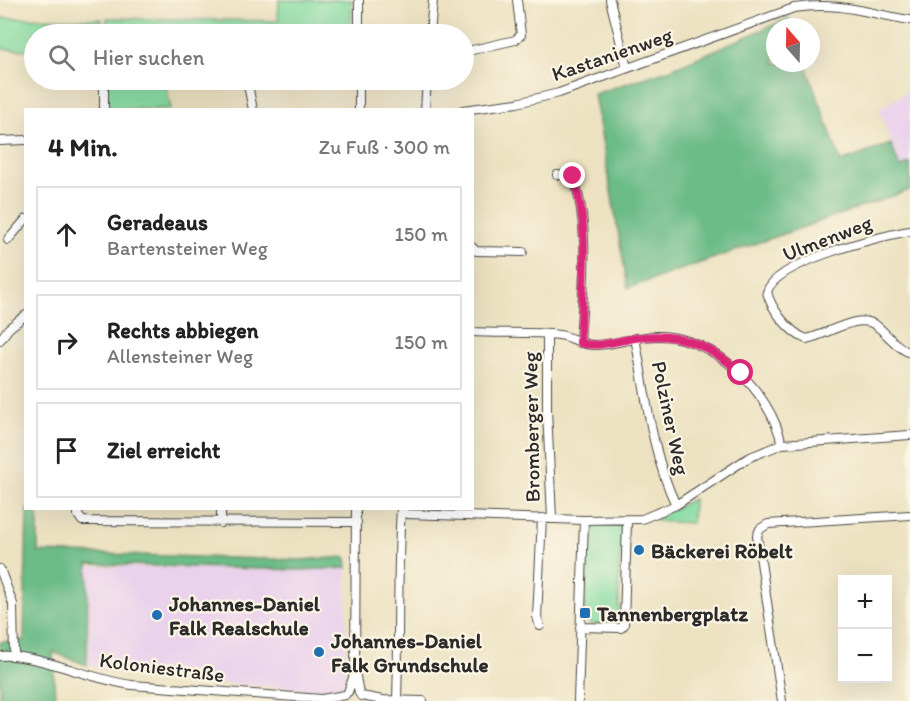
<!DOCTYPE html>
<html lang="de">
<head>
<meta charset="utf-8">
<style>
  body { margin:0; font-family:Itim,sans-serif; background:#f6f6f6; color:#222 }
  .controls { position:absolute; right:18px; bottom:18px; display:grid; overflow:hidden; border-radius:0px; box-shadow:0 6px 24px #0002 }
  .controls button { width:54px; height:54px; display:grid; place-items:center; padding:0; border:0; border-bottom:2px solid #e0e0e0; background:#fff; color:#222; font:30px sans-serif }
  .compass { position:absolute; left:766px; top:18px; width:54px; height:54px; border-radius:50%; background:#fff; box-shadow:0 6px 24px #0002; rotate:340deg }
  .stop { position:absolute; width:18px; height:18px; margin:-14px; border:4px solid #db2777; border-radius:50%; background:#fff }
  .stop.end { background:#db2777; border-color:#fff; box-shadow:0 2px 6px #0008 }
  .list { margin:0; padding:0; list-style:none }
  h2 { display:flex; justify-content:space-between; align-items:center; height:78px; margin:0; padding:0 24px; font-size:26px }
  h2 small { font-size:20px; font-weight:400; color:#767676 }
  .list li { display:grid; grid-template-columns:39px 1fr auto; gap:18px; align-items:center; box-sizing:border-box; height:96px; margin:0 12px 12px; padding:0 12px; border:2px solid #e0e0e0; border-radius:0px }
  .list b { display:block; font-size:22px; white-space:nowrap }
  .list p { margin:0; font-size:20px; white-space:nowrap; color:#767676 }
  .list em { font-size:20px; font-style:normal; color:#767676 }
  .icon { flex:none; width:33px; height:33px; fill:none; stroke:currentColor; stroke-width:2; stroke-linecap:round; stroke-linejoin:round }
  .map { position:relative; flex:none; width:910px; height:701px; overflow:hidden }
  .search { position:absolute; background:#fff; box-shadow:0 6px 24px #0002; left:24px; top:24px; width:450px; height:66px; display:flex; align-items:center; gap:15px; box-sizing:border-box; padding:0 21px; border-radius:33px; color:#767676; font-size:22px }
  .panel { position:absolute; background:#fff; box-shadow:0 6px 24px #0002; left:24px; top:108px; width:450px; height:402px; border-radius:0px }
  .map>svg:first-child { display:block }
</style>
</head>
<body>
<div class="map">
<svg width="910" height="701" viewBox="0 0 910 701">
  <rect width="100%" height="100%" fill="#fcf5e5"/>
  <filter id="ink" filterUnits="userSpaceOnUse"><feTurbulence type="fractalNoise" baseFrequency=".0167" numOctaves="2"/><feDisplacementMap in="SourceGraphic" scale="12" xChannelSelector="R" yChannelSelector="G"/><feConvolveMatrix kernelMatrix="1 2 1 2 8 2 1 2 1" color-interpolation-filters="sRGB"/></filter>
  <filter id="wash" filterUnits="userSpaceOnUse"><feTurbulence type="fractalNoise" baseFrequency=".008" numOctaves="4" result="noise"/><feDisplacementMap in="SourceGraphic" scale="24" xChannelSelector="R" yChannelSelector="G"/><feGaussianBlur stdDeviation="1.35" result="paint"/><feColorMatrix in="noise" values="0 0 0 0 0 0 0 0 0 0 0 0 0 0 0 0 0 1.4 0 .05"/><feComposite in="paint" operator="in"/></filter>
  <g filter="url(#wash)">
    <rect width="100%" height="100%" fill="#ece2c1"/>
    <path fill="#ead1ec" d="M 910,90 L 910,190 L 908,191 L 879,109 Z
      M 89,566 L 299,571 L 347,569 L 345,684 L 335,691 L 218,683 L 188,671 L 161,668 L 134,675 L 89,666 Z"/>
    <path fill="#85dca1" stroke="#588466" stroke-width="1.5" d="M 279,0 L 352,0 L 351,34 L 106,34 L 107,18 L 278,21 Z
      M 0,18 L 102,19 L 102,34 L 34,34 L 34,50 L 0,49 Z
      M 106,80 L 165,80 L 171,109 L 107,109 Z
      M 693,499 L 692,523 L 656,521 L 656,518 Z
      M 597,524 L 617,524 C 626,530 624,550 619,559 L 619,620 L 613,624 L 591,624 L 584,616 L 587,535 L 589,529 Z"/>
    <path fill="#6cbc87" stroke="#4c7459" stroke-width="1.5" d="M 789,18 L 792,27 L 775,27 L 775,63 L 805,63 L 841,162 L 891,144 L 900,168 L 910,163 L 910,190 L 628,288 L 594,94 L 671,69 Z
      M 27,509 L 38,509 L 38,552 L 300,560 L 346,557 L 347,568 L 299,570 L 88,564 L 87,665 L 53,652 L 55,701 L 0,701 L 0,642 L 24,640 Z"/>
  </g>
  <g filter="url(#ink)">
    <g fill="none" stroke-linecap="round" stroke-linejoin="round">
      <defs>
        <path id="minor" d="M 610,0 L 627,68
          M 359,34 L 359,0
          M 430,34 L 433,0
          M 464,52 L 515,40 L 521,35 L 517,0
          M 247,80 L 253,110
          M 359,80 L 359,110
          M 104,110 L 104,80
          M 425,110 L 427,80
          M 463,110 L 517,103 L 559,93 L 794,8 C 841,1 865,13 910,20
          M 0,141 L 26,140
          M 557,175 L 573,176 C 591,228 583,289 580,343
          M 910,231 C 880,236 775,262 767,292 C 771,309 789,332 806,339 C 826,336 858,311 877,326 C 888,335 896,347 910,353
          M 8,240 L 26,219
          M 472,247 L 476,251 L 523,252
          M 472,332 C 501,334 531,331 559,335 C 571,336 581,345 594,345 C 616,345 638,335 661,336 C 716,338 770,391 782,444
          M 547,335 L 547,410 L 552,518
          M 635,338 C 646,393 651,453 676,505
          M 0,340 L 9,328 L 26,315
          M 78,508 L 78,515 L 82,521 L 357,522
          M 356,508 L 355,672 L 359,693
          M 401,511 L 407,514 L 584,520 L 642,519 L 676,505 L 748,458 L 782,444 L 910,435
          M 221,523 L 221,508
          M 0,569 L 13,604 L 14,656
          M 540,626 L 537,617 L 542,518
          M 580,627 L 621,628 L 624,625 L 627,520
          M 0,656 C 35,653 92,680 132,685 L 322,699 L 345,695
          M 348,692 L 355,672
          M 361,696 L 383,700 L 423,701
          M 397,700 C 399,636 397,573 401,508
          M 578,701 L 584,520
          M 782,701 L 757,536 L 760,529 L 768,524 L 910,515"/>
      </defs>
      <use href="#minor" stroke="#484642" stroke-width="10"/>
      <use href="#minor" stroke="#fff" stroke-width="8"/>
    </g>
  </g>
  <g fill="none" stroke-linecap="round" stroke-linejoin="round" filter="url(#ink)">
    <path stroke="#db2777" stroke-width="8" d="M 573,176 C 591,228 582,289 580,343 C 600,348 616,341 635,338 C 678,331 710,345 741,373"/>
  </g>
  <g fill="#1f6fb2" stroke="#fcf5e5" stroke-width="2">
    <circle cx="639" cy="550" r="6"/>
    <rect x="579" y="607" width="12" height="12" rx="3"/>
    <circle cx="157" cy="615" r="6"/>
    <circle cx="319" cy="652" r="6"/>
  </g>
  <g text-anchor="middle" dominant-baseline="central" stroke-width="4.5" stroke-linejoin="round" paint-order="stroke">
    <g font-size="21" fill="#2b2b2b" stroke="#fcf5e5">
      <text transform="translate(612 54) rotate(-19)">Kastanienweg</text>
      <text transform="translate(827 238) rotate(-21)">Ulmenweg</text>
      <text transform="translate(671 418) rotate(78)">Polziner Weg</text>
      <text transform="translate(531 427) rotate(-91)">Bromberger Weg</text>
      <text transform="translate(162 667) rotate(7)">Koloniestraße</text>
    </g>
    <g font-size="21" font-weight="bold" fill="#2b2b2b" stroke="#fcf5e5" text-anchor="start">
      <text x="651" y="550">Bäckerei Röbelt</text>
      <text x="169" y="603">Johannes-Daniel<tspan x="169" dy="24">Falk Realschule</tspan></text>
      <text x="597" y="613">Tannenbergplatz</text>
      <text x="331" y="640">Johannes-Daniel<tspan x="331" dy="24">Falk Grundschule</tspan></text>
    </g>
  </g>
</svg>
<div class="controls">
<button>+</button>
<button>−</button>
</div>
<svg class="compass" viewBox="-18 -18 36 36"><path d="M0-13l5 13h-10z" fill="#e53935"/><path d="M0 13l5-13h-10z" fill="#767676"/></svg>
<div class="stop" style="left:741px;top:373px"></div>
<div class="stop end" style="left:573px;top:176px"></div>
<div class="search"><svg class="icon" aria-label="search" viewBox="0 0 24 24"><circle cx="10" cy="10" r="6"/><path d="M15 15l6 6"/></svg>Hier suchen</div>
<section class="panel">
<h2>4 Min.<small>Zu Fuß · 300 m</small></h2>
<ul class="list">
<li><svg class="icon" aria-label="ahead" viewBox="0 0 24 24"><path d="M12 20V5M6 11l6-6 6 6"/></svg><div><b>Geradeaus</b><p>Bartensteiner Weg</p></div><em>150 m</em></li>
<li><svg class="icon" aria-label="right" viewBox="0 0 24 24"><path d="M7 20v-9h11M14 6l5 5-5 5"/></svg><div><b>Rechts abbiegen</b><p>Allensteiner Weg</p></div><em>150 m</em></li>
<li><svg class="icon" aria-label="arrive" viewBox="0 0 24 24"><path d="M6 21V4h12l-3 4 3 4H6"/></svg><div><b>Ziel erreicht</b></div></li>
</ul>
</section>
</div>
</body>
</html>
